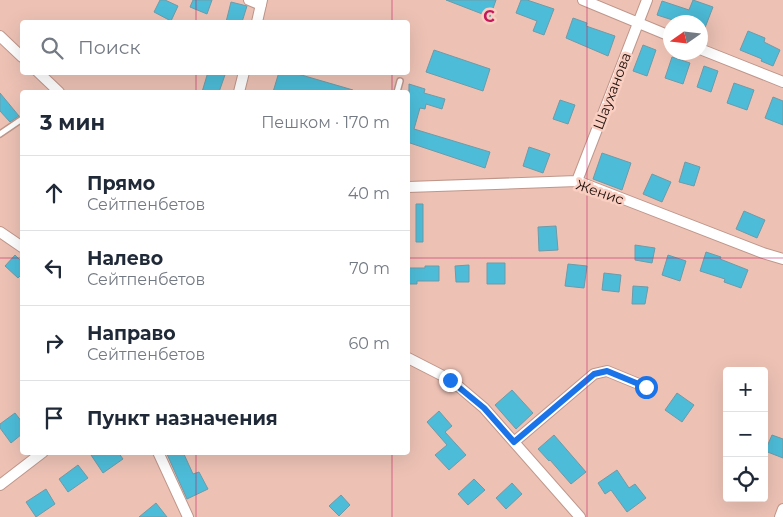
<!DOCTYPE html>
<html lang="ru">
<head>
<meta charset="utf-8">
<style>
  body { margin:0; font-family:Montserrat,sans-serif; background:#f2f2f3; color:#1f2937 }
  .controls { position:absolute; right:15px; bottom:15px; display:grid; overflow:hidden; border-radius:5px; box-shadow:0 5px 20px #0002 }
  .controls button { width:45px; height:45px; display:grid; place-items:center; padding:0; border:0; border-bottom:1px solid #e0e1e3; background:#fff; color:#1f2937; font:25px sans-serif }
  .compass { position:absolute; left:663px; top:15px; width:45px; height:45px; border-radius:50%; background:#fff; box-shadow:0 5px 20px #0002; rotate:256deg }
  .stop { position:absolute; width:15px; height:15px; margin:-11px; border:4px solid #1a73e8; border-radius:50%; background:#fff }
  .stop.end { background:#1a73e8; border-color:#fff; box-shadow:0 1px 5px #0008 }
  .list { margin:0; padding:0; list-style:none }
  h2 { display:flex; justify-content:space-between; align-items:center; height:65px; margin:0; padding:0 20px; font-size:21px }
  h2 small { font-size:16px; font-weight:400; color:#747a83 }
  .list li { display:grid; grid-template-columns:32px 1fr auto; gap:15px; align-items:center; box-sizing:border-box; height:75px; padding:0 20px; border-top:1px solid #e0e1e3 }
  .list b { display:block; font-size:19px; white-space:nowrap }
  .list p { margin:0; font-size:16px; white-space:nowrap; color:#747a83 }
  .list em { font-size:16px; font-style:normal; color:#747a83 }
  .icon { flex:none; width:28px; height:28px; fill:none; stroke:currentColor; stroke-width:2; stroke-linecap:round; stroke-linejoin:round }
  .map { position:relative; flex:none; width:783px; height:517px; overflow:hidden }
  .search { position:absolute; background:#fff; box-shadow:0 5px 20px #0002; left:20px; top:20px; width:390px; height:55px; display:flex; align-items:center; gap:12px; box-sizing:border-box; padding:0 18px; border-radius:5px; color:#747a83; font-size:19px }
  .panel { position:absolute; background:#fff; box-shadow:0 5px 20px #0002; left:20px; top:90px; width:390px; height:365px; border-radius:5px }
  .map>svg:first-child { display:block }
</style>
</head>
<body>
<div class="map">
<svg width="783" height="517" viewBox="0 0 783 517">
  <rect width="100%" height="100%" fill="#edc2b5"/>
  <path fill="#4dbcd8" stroke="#6e9ba8" d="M 160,0 L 165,0 L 178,6 L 171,21 L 154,12 Z
    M 193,0 L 212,0 L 207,14 L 190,7 Z
    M 446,0 L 496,0 L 490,17 Z
    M 521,0 L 527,0 L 554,9 L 544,35 L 533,31 L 537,21 L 516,13 Z
    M 693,0 L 713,7 L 701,38 L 700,22 L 679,22 L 657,15 L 662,1 L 689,10 Z
    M 231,2 L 247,6 L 242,22 L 226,22 Z
    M 573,18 L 587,23 L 586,26 L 615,36 L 608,56 L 566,38 Z
    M 748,31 L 765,38 L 764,42 L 780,50 L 773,66 L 761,61 L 762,59 L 740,50 Z
    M 643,45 L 656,50 L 647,76 L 633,71 Z
    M 434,50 L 490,69 L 483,91 L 426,72 Z
    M 672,57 L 690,63 L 683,84 L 665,78 Z
    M 704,66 L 718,71 L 711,92 L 697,87 Z
    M 208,72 L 226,72 L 219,92 L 202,92 Z
    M 279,72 L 291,72 L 353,90 L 352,92 L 273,92 Z
    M 734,83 L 754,90 L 747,110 L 727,103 Z
    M 409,84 L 425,89 L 424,93 L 445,99 L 442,109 L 426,104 L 425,109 L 420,108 L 414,129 L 490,152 L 485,168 L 410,143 L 408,144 Z
    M 0,93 L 19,116 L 10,122 L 0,111 Z
    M 773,97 L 783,101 L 783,125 L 765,118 Z
    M 560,100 L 575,105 L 568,124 L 553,119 Z
    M 529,147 L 550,154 L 543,173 L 523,166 Z
    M 602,153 L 631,163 L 622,190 L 593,179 Z
    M 685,162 L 700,167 L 694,186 L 679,182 Z
    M 652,174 L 671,182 L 662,202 L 643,194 Z
    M 416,204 L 423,204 L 423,242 L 416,242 Z
    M 744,211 L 765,220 L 757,238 L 736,229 Z
    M 556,226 L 558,250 L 539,251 L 538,227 Z
    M 635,245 L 655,248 L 652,263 L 635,260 Z
    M 706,252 L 721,257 L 720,259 L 748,270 L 741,288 L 724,282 L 725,279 L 700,271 Z
    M 15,255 L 22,262 L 22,274 L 18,278 L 5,266 Z
    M 668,255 L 686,261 L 680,281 L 662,275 Z
    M 487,263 L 505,263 L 505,284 L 487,284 Z
    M 568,264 L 587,266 L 584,288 L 565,286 Z
    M 469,265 L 469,282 L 456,282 L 455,266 Z
    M 425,266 L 439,266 L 439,281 L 417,281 L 417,284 L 408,284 L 408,268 L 425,268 Z
    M 604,273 L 621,275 L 619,292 L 602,290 Z
    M 633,286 L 648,287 L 645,304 L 632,304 Z
    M 512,390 L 533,413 L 516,429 L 495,405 Z
    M 677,393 L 694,405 L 682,422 L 665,410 Z
    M 439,411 L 452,426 L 445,432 L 466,455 L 449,470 L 435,455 L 447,445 L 427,422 Z
    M 15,413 L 22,422 L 22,434 L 11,443 L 0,428 L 0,424 Z
    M 554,435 L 586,472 L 571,484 L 550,460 L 549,461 L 538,449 Z
    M 772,435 L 783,439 L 783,458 L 765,451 Z
    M 89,452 L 118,452 L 123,459 L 103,473 Z
    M 166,452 L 183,452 L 193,474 L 199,472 L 208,489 L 187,499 Z
    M 78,465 L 88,478 L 68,492 L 59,479 Z
    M 617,470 L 629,488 L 635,484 L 646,498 L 627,512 L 611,490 L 605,494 L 598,483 Z
    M 474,479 L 485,490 L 468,505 L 458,494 Z
    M 512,483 L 522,494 L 506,509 L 496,498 Z
    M 46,489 L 55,504 L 36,517 L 26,502 Z
    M 341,495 L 350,505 L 339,516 L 329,506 Z
    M 156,503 L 167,517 L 139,517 Z"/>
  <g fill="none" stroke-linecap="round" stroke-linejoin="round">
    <defs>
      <path id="service" d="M 397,92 L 400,81
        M 0,134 L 22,119"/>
      <path id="minor" d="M 249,0 L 261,5
        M 583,0 L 670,36
        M 257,22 L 262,0
        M 0,36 L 22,57
        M 700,49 L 783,82
        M 38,72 L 59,92
        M 239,92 L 244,72
        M 577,181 L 647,0
        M 408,187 L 577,181 L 763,253 L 783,259
        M 0,232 L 22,247
        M 408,358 L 451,380 L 484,408 L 580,517
        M 514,442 L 594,374 L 607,371 L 646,387
        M 158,452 L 188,517
        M 0,485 L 43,452
        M 780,517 L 783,509"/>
    </defs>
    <use href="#service" stroke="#bf968a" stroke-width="8"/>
    <use href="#minor" stroke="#bf968a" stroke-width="12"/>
    <use href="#service" stroke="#fff" stroke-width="5"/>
    <use href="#minor" stroke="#fff" stroke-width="10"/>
  </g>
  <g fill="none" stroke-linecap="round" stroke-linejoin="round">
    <path stroke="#1a73e8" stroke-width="6" d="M 450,380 L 484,408 L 514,442 L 594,374 L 607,371 L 646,387"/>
  </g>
  <path fill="none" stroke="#c2185b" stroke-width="1" stroke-opacity="0.55" d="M 196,0 L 196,22M 392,0 L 392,22M 587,0 L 587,517M 196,72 L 196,92M 392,72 L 392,92M 0,258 L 22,258M 408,258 L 783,258M 196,452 L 196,517M 392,452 L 392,517"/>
  <g text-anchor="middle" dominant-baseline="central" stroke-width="5" stroke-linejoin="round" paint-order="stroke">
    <g font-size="14" fill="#1c0e09" stroke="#facfc2">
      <text transform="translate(612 91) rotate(-69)">Шауханова</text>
      <text transform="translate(600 192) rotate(19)">Женис</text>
    </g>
  </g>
  <g font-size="16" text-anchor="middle" font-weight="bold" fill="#c2185b" stroke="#facfc2" stroke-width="5" stroke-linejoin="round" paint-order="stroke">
    <text x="489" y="22">C</text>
  </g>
</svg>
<div class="controls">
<button>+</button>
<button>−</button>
<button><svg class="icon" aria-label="locate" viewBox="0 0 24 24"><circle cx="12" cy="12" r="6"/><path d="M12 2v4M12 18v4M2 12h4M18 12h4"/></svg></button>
</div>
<svg class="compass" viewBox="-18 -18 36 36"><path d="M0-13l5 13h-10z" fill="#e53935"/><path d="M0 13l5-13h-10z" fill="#747a83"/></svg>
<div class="stop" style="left:646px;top:387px"></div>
<div class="stop end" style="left:450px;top:380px"></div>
<div class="search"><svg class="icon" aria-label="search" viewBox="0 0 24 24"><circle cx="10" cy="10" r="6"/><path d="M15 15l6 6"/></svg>Поиск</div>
<section class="panel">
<h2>3 мин<small>Пешком · 170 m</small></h2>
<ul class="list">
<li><svg class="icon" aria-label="ahead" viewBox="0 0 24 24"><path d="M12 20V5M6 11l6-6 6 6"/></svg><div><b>Прямо</b><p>Сейтпенбетов</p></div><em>40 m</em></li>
<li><svg class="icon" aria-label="left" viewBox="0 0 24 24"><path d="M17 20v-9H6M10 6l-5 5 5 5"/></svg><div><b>Налево</b><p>Сейтпенбетов</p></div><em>70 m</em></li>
<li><svg class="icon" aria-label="right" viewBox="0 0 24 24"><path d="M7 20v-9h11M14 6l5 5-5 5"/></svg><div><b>Направо</b><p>Сейтпенбетов</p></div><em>60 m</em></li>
<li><svg class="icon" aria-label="arrive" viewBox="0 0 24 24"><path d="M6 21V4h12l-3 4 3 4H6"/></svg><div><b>Пункт назначения</b></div></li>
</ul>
</section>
</div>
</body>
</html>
